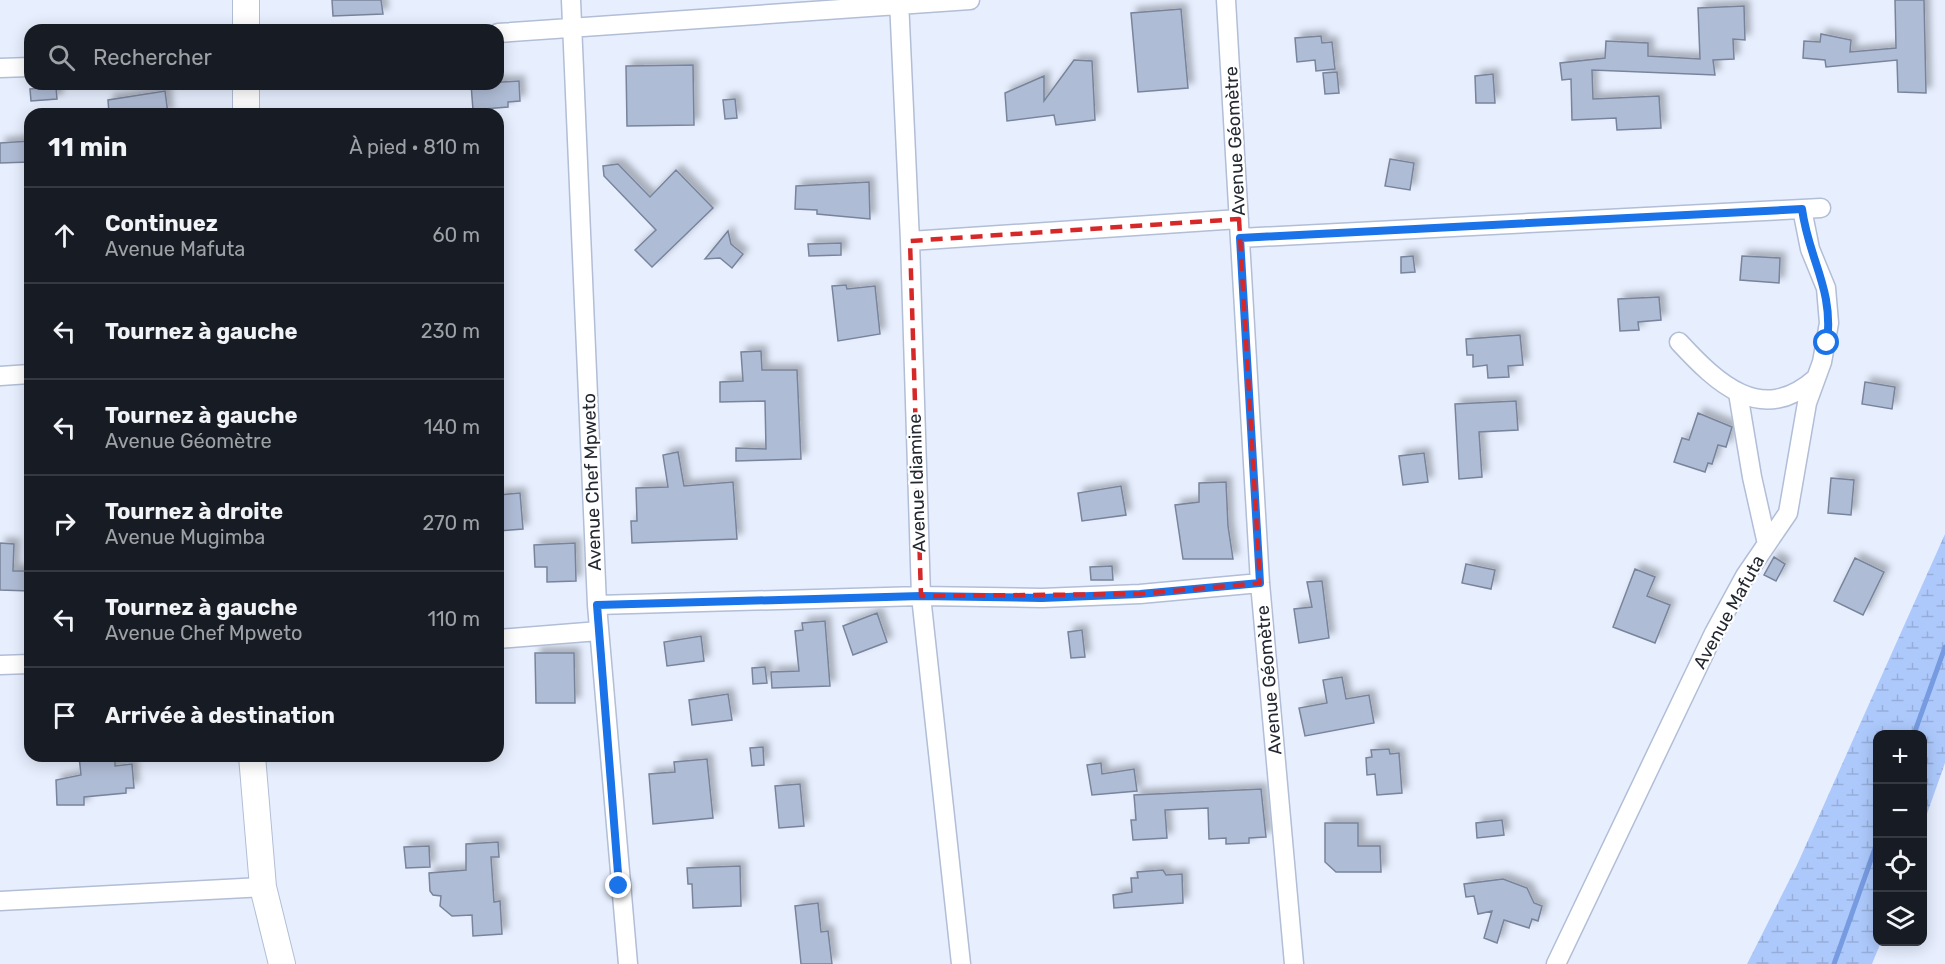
<!DOCTYPE html>
<html lang="fr">
<head>
<meta charset="utf-8">
<style>
  body { margin:0; font-family:Rubik,sans-serif; background:#20242c; color:#f1f3f6 }
  .controls { position:absolute; right:18px; bottom:18px; display:grid; overflow:hidden; border-radius:12px; box-shadow:0 3px 15px #0003 }
  .controls button { width:54px; height:54px; display:grid; place-items:center; padding:0; border:0; border-bottom:2px solid #363941; background:#171b24; color:#f1f3f6; font:30px sans-serif }
  .stop { position:absolute; width:18px; height:18px; margin:-14px; border:4px solid #1a73e8; border-radius:50%; background:#fff }
  .stop.end { background:#1a73e8; border-color:#fff; box-shadow:0 2px 6px #0008 }
  .list { margin:0; padding:0; list-style:none }
  h2 { display:flex; justify-content:space-between; align-items:center; height:78px; margin:0; padding:0 24px; font-size:26px }
  h2 small { font-size:20px; font-weight:400; color:#9ea1a6 }
  .list li { display:grid; grid-template-columns:39px 1fr auto; gap:18px; align-items:center; box-sizing:border-box; height:96px; padding:0 24px; border-top:2px solid #363941 }
  .list b { display:block; font-size:22px; white-space:nowrap }
  .list p { margin:0; font-size:20px; white-space:nowrap; color:#9ea1a6 }
  .list em { font-size:20px; font-style:normal; color:#9ea1a6 }
  .icon { flex:none; width:33px; height:33px; fill:none; stroke:currentColor; stroke-width:2; stroke-linecap:round; stroke-linejoin:round }
  .map { position:relative; flex:none; width:1945px; height:964px; overflow:hidden }
  .search { position:absolute; background:#171b24; box-shadow:0 3px 15px #0003; left:24px; top:24px; width:480px; height:66px; display:flex; align-items:center; gap:15px; box-sizing:border-box; padding:0 21px; border-radius:18px; color:#9ea1a6; font-size:22px }
  .panel { position:absolute; background:#171b24; box-shadow:0 3px 15px #0003; left:24px; top:108px; width:480px; height:654px; border-radius:18px }
  .map>svg:first-child { display:block }
</style>
</head>
<body>
<div class="map">
<svg width="1945" height="964" viewBox="0 0 1945 964">
  <defs>
    <pattern id="wetland-marsh" width="20" height="14" patternUnits="userSpaceOnUse" patternTransform="scale(1.5)"><rect width="20" height="14" fill="#adc9fc"/><path d="M1 5h8M5 5V1M11 12h8M15 12V8" fill="none" stroke="#95add8"/></pattern>
    <filter id="shadow"><feDropShadow dx="5.5" dy="-5.5" stdDeviation="3" flood-color="#0004"/></filter>
  </defs>
  <rect width="100%" height="100%" fill="#e7efff"/>
  <path fill="url(#wetland-marsh)" d="M 1945,534 L 1945,763 L 1923,825 L 1922,734 L 1878,734 L 1878,942 L 1881,942 L 1872,964 L 1747,964 L 1797,865 Z"/>
  <g fill="none" stroke-linecap="round" stroke-linejoin="round">
    <path stroke="#769be0" stroke-width="5" d="M 1914,734 L 1945,647
      M 1834,964 L 1878,840"/>
  </g>
  <path fill="#afbcd5" stroke="#78849b" stroke-width="1.5" filter="url(#shadow)" d="M 332,0 L 381,0 L 383,14 L 333,16 Z
    M 1895,0 L 1924,0 L 1926,93 L 1898,92 L 1897,60 L 1826,67 L 1825,60 L 1803,58 L 1804,41 L 1820,42 L 1821,34 L 1851,40 L 1850,52 L 1896,48 Z
    M 1744,6 L 1745,40 L 1733,39 L 1734,59 L 1713,60 L 1715,75 L 1592,70 L 1593,99 L 1659,96 L 1661,128 L 1617,130 L 1616,118 L 1572,120 L 1571,79 L 1562,80 L 1560,63 L 1605,58 L 1606,41 L 1648,43 L 1648,56 L 1700,59 L 1698,8 Z
    M 1181,9 L 1188,88 L 1138,92 L 1131,13 Z
    M 1321,36 L 1322,43 L 1332,42 L 1335,69 L 1316,71 L 1315,60 L 1297,62 L 1295,38 Z
    M 1074,60 L 1092,61 L 1095,120 L 1056,125 L 1054,115 L 1007,121 L 1005,93 L 1044,76 L 1044,101 Z
    M 693,65 L 694,125 L 627,126 L 626,66 Z
    M 1337,72 L 1339,93 L 1325,94 L 1323,73 Z
    M 1493,74 L 1495,103 L 1476,103 L 1475,76 Z
    M 519,81 L 520,101 L 508,102 L 508,107 L 473,110 L 471,84 Z
    M 56,87 L 57,99 L 31,101 L 30,89 Z
    M 165,91 L 168,114 L 109,114 L 108,100 Z
    M 735,99 L 737,118 L 725,119 L 723,100 Z
    M 30,141 L 30,162 L 0,163 L 0,143 Z
    M 1390,159 L 1414,163 L 1410,190 L 1385,186 Z
    M 618,164 L 650,197 L 676,170 L 713,208 L 652,267 L 635,250 L 656,230 L 604,176 L 603,166 Z
    M 869,182 L 870,219 L 817,214 L 817,210 L 795,209 L 796,186 Z
    M 728,231 L 731,244 L 743,254 L 732,268 L 720,258 L 705,259 Z
    M 841,243 L 841,255 L 809,256 L 808,244 Z
    M 1413,256 L 1415,272 L 1401,273 L 1401,257 Z
    M 1742,256 L 1780,258 L 1779,283 L 1740,280 Z
    M 846,285 L 847,289 L 875,286 L 880,334 L 838,341 L 832,286 Z
    M 1659,297 L 1661,320 L 1638,322 L 1639,330 L 1620,331 L 1618,299 Z
    M 1520,335 L 1523,365 L 1508,366 L 1509,377 L 1488,378 L 1487,365 L 1473,367 L 1473,355 L 1467,355 L 1466,339 Z
    M 761,351 L 762,370 L 797,370 L 801,459 L 736,461 L 736,448 L 766,449 L 765,401 L 720,402 L 720,382 L 743,381 L 741,352 Z
    M 1865,382 L 1895,387 L 1892,409 L 1862,404 Z
    M 1516,401 L 1518,430 L 1479,432 L 1482,477 L 1459,479 L 1455,404 Z
    M 1698,413 L 1732,427 L 1726,447 L 1718,445 L 1712,464 L 1708,463 L 1705,472 L 1674,462 L 1682,438 L 1689,440 Z
    M 678,452 L 684,486 L 733,482 L 737,539 L 632,543 L 631,521 L 637,521 L 636,488 L 668,487 L 663,455 Z
    M 1424,453 L 1428,482 L 1403,485 L 1399,456 Z
    M 1831,478 L 1854,480 L 1851,515 L 1828,513 Z
    M 1226,482 L 1228,526 L 1233,559 L 1183,559 L 1175,505 L 1199,502 L 1199,483 Z
    M 1121,486 L 1126,515 L 1082,521 L 1078,493 Z
    M 520,493 L 523,529 L 498,531 L 498,495 Z
    M 0,543 L 14,544 L 13,571 L 30,571 L 30,591 L 0,590 Z
    M 575,543 L 576,581 L 547,582 L 547,567 L 535,567 L 534,545 Z
    M 1774,557 L 1785,564 L 1776,581 L 1764,575 Z
    M 1855,558 L 1884,572 L 1863,615 L 1834,601 Z
    M 1466,564 L 1495,570 L 1491,589 L 1462,583 Z
    M 1112,566 L 1113,580 L 1091,580 L 1090,567 Z
    M 1635,569 L 1655,577 L 1647,596 L 1670,605 L 1655,643 L 1613,627 Z
    M 1322,581 L 1329,638 L 1299,643 L 1294,609 L 1312,607 L 1307,582 Z
    M 877,613 L 887,642 L 853,655 L 843,626 Z
    M 825,621 L 830,686 L 772,688 L 771,672 L 799,671 L 795,631 L 803,630 L 802,623 Z
    M 1082,630 L 1085,657 L 1071,658 L 1068,632 Z
    M 701,636 L 704,661 L 667,666 L 664,642 Z
    M 535,653 L 574,653 L 575,703 L 536,703 Z
    M 765,667 L 767,683 L 753,684 L 752,668 Z
    M 1342,677 L 1346,699 L 1369,695 L 1374,723 L 1305,736 L 1299,708 L 1327,703 L 1323,680 Z
    M 728,694 L 732,720 L 692,725 L 689,700 Z
    M 763,747 L 764,765 L 752,766 L 750,748 Z
    M 1389,749 L 1390,754 L 1399,753 L 1402,793 L 1377,795 L 1375,774 L 1367,775 L 1366,758 L 1372,757 L 1371,750 Z
    M 79,756 L 115,756 L 115,766 L 132,764 L 134,788 L 126,788 L 126,793 L 84,797 L 84,805 L 57,805 L 56,780 L 81,775 Z
    M 707,759 L 713,818 L 653,824 L 649,774 L 675,772 L 674,762 Z
    M 1101,763 L 1102,774 L 1134,769 L 1137,791 L 1092,795 L 1087,765 Z
    M 800,784 L 804,826 L 779,828 L 775,786 Z
    M 1261,789 L 1266,837 L 1249,838 L 1249,843 L 1226,844 L 1226,838 L 1209,839 L 1208,808 L 1165,810 L 1167,838 L 1133,840 L 1131,820 L 1136,820 L 1134,795 Z
    M 1502,820 L 1504,835 L 1477,838 L 1476,823 Z
    M 1325,823 L 1358,823 L 1358,846 L 1380,846 L 1381,872 L 1336,872 L 1325,862 Z
    M 498,842 L 499,857 L 491,857 L 494,902 L 500,901 L 502,934 L 473,936 L 472,915 L 452,916 L 440,906 L 441,896 L 433,895 L 430,891 L 429,873 L 466,870 L 466,844 Z
    M 429,846 L 430,867 L 406,868 L 404,847 Z
    M 740,866 L 741,906 L 693,908 L 692,884 L 688,884 L 687,868 Z
    M 1163,870 L 1166,875 L 1182,874 L 1183,903 L 1114,908 L 1113,895 L 1132,892 L 1131,878 L 1138,878 L 1137,872 Z
    M 1503,879 L 1527,888 L 1534,903 L 1542,906 L 1538,921 L 1532,919 L 1529,928 L 1504,920 L 1497,943 L 1484,938 L 1492,911 L 1478,914 L 1474,896 L 1466,897 L 1464,884 Z
    M 818,903 L 821,932 L 828,931 L 832,964 L 801,964 L 795,906 Z"/>
  <g fill="none" stroke-linecap="round" stroke-linejoin="round">
    <defs>
      <path id="street" d="M 571,0 L 597,605 L 628,964
        M 899,0 L 910,241 L 921,596 L 961,964
        M 1226,0 L 1260,583 L 1294,964
        M 498,33 L 970,0
        M 0,68 L 30,67
        M 1240,238 L 1821,208
        M 910,241 L 1239,219
        M 1679,342 C 1717,383 1761,426 1815,379
        M 0,376 L 30,374
        M 1738,393 L 1752,477 L 1767,544
        M 597,605 L 921,596 L 1042,598 L 1140,594 L 1260,583
        M 498,639 L 599,631
        M 0,665 L 30,664
        M 0,901 L 263,887
        M 1556,964 L 1714,633 L 1745,576 L 1788,513 L 1807,403 L 1822,362 L 1829,323 L 1826,288 L 1810,249 L 1802,209"/>
      <path id="secondary" d="M 246,0 L 246,30
        M 246,114 L 246,84
        M 252,756 L 263,887 L 282,964"/>
    </defs>
    <use href="#street" stroke="#b1bed6" stroke-width="21"/>
    <use href="#secondary" stroke="#b1bed6" stroke-width="28"/>
    <use href="#street" stroke="#fff" stroke-width="18"/>
    <use href="#secondary" stroke="#fff" stroke-width="26"/>
  </g>
  <g fill="none" stroke-linecap="round" stroke-linejoin="round">
    <path stroke="#1a73e8" stroke-width="8" d="M 619,886 L 597,605 L 921,596 L 1042,598 L 1140,594 L 1260,583 L 1240,238 L 1802,209 C 1809,261 1834,288 1827,343"/>
  </g>
  <path fill="none" stroke="#d62828" stroke-width="4.5" stroke-dasharray="12 8" stroke-linejoin="round" d="M 1239,219 L 1260,583 L 1140,594 L 921,596 L 910,241 Z"/>
  <g text-anchor="middle" dominant-baseline="central" stroke-width="4.5" stroke-linejoin="round" paint-order="stroke">
    <g font-size="18" fill="#232831" stroke="#fff">
      <text transform="translate(1235 141) rotate(-93)">Avenue Géomètre</text>
      <text transform="translate(592 482) rotate(-92)">Avenue Chef Mpweto</text>
      <text transform="translate(917 483) rotate(-92)">Avenue Idiamine</text>
      <text transform="translate(1729 612) rotate(-61)">Avenue Mafuta</text>
      <text transform="translate(1269 680) rotate(-95)">Avenue Géomètre</text>
    </g>
  </g>
</svg>
<div class="controls">
<button>+</button>
<button>−</button>
<button><svg class="icon" aria-label="locate" viewBox="0 0 24 24"><circle cx="12" cy="12" r="6"/><path d="M12 2v4M12 18v4M2 12h4M18 12h4"/></svg></button>
<button><svg class="icon" aria-label="layers" viewBox="0 0 24 24"><path d="M12 4l9 5-9 5-9-5zM3 14l9 5 9-5"/></svg></button>
</div>
<div class="stop" style="left:1827px;top:343px"></div>
<div class="stop end" style="left:619px;top:886px"></div>
<div class="search"><svg class="icon" aria-label="search" viewBox="0 0 24 24"><circle cx="10" cy="10" r="6"/><path d="M15 15l6 6"/></svg>Rechercher</div>
<section class="panel">
<h2>11 min<small>À pied · 810 m</small></h2>
<ul class="list">
<li><svg class="icon" aria-label="ahead" viewBox="0 0 24 24"><path d="M12 20V5M6 11l6-6 6 6"/></svg><div><b>Continuez</b><p>Avenue Mafuta</p></div><em>60 m</em></li>
<li><svg class="icon" aria-label="left" viewBox="0 0 24 24"><path d="M17 20v-9H6M10 6l-5 5 5 5"/></svg><div><b>Tournez à gauche</b></div><em>230 m</em></li>
<li><svg class="icon" aria-label="left" viewBox="0 0 24 24"><path d="M17 20v-9H6M10 6l-5 5 5 5"/></svg><div><b>Tournez à gauche</b><p>Avenue Géomètre</p></div><em>140 m</em></li>
<li><svg class="icon" aria-label="right" viewBox="0 0 24 24"><path d="M7 20v-9h11M14 6l5 5-5 5"/></svg><div><b>Tournez à droite</b><p>Avenue Mugimba</p></div><em>270 m</em></li>
<li><svg class="icon" aria-label="left" viewBox="0 0 24 24"><path d="M17 20v-9H6M10 6l-5 5 5 5"/></svg><div><b>Tournez à gauche</b><p>Avenue Chef Mpweto</p></div><em>110 m</em></li>
<li><svg class="icon" aria-label="arrive" viewBox="0 0 24 24"><path d="M6 21V4h12l-3 4 3 4H6"/></svg><div><b>Arrivée à destination</b></div></li>
</ul>
</section>
</div>
</body>
</html>
